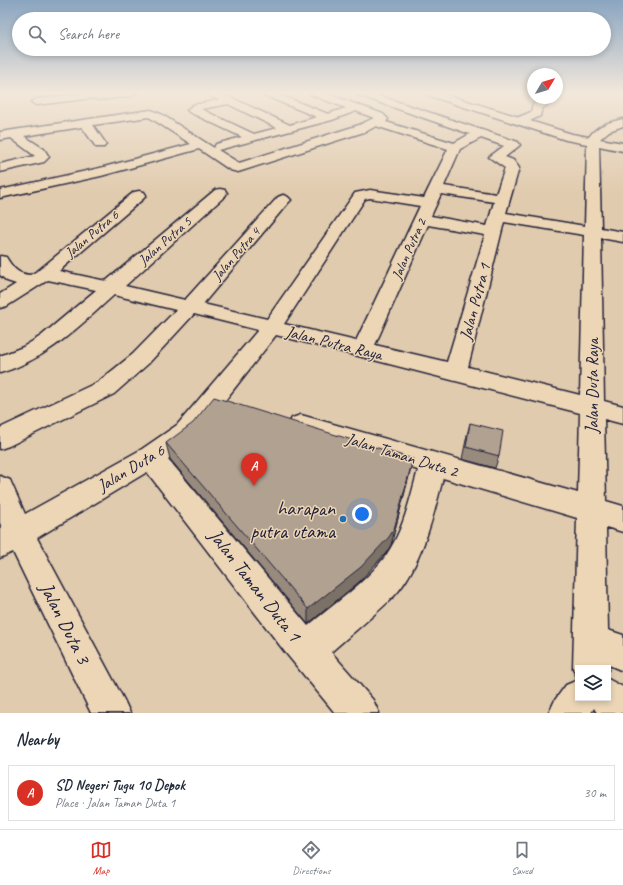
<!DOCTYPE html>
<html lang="en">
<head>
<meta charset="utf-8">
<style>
  body { margin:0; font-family:Caveat,sans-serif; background:#f6f6f7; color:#1f2937 }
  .controls { position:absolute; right:12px; bottom:12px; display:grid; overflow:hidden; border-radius:0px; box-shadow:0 2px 6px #0003 }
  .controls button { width:36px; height:36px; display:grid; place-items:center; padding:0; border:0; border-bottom:1px solid #e0e1e3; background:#fff; color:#1f2937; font:20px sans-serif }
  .compass { position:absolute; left:527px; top:68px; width:36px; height:36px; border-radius:50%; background:#fff; box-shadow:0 2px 6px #0003; rotate:52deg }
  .you { position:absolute; left:362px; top:514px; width:14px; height:14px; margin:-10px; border:3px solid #fff; border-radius:50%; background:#1a73e8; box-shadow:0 0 0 6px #1a73e833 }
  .badge { display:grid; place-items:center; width:26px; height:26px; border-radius:50%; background:#d93025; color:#fff; font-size:13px; font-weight:700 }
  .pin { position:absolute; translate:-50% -33px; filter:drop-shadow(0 1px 2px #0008) }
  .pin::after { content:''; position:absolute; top:21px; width:14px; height:12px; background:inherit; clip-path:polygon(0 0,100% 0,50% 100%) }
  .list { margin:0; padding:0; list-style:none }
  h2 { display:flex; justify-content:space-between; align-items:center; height:52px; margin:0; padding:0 16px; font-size:17px }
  h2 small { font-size:13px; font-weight:400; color:#747a83 }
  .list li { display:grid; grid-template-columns:26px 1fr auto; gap:12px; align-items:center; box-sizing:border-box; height:56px; margin:0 8px 8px; padding:0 8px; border:1px solid #e0e1e3; border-radius:0px }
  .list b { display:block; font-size:15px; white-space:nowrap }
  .list p { margin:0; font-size:13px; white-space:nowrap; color:#747a83 }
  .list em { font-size:13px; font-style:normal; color:#747a83 }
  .icon { flex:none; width:22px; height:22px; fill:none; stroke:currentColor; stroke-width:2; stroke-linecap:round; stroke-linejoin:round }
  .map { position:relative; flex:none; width:623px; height:713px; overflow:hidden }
  .search { position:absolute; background:#fff; box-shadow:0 2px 6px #0003; left:12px; right:12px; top:12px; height:44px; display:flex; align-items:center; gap:10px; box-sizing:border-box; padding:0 14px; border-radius:22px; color:#747a83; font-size:15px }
  .sheet { height:116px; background:#fff }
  nav { display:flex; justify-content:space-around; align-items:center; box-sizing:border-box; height:56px; border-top:1px solid #e0e1e3; background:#fff; font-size:11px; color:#747a83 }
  nav a { display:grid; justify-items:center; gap:2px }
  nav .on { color:#d93025 }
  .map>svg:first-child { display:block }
</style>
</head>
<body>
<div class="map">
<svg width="623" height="713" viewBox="0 0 623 713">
  <rect width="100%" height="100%" fill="#e1cbae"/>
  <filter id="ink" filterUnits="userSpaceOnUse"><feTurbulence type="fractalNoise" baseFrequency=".025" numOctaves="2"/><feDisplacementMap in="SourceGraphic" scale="8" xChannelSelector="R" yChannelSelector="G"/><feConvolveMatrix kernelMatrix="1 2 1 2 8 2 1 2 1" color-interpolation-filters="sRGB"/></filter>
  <g filter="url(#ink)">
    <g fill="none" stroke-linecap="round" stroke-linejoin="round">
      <defs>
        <path id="minor" d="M 88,93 L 137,93 L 132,96 L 98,100 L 94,98 L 36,105 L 31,102 L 36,99 Z
          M 211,93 L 221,93 L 290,125 L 317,117 L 263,95 L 262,93 L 275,93 L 328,114 L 346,108 L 312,95 L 311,93 L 325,93 L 383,114 L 388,119 L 386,122 L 454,143 L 470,134 L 358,95 L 357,93 L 371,93 L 518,142 L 520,145 L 505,157 L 513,160 L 519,168 L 506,213 L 585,226 L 587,144 L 566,140 L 427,95 L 426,93 L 441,93 L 519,117 L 531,112 L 533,104 L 545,98 L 557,98 L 557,96 L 558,98 L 557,100 L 542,108 L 540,116 L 530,121 L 572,134 L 589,137 C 597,125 610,122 623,119 L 623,126 L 609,131 L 600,139 L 623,143 L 623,151 L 599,146 L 601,228 L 623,232 L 623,242 L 601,238 L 604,401 L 623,406 L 623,424 L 604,419 L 606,501 L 623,506 L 623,532 L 606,527 L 608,630 L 623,635 L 623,671 L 609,665 L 608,670 L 608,668 L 578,668 L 578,698 L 608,698 L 608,679 L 623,687 L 623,713 L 597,713 L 594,708 L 591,713 L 549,713 L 555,700 L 566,685 L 578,680 L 573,668 L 577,518 L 443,478 C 434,514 421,567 395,595 C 375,615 352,633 331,652 L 373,700 L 379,713 L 335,713 L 285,652 L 147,472 L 37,538 L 124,700 L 130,713 L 91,713 L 13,552 L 0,558 L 0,528 L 2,527 L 0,523 L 0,476 L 10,480 L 25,514 L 142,449 L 177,425 L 258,330 L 194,314 L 148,364 L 114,394 L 9,446 L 0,449 L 0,428 L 98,382 L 133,354 L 176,310 L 114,295 C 78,327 48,359 0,373 L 0,356 L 23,347 L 41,336 L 96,290 L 48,280 L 7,306 L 0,308 L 0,294 L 16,284 L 7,281 L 0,275 L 0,256 L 6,257 C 13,268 17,274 30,275 L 39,270 L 134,192 L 139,191 L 144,192 L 146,195 L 144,198 L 59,271 L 106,281 L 215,190 L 220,189 L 225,190 L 227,193 L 225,196 L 125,286 L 185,300 L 278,197 L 283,195 L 288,197 L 291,200 L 288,203 L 203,304 L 267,319 L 355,193 L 370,190 L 424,198 L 448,149 L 376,126 L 367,131 L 238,172 L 230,170 L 199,149 L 101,176 L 0,198 L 0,190 L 100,168 L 191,144 L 149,117 L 93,125 L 106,144 L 104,147 L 96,147 L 82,127 L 24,136 L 44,149 L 49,157 L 44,162 L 0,172 L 0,164 L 35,156 L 11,138 L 0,140 L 0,132 L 151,110 L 161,114 L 214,148 L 216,144 L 242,137 L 189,112 L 187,110 L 193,105 L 219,100 L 211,96 ZM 228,104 L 277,128 L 254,134 L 201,109 ZM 356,111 L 374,118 L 359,125 L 239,163 L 218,150 L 332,120 ZM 481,138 L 504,146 L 489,157 L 505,168 L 496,194 L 444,186 L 460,149 ZM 441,194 L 494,202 L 487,226 L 431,216 ZM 370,198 L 420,206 L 356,341 L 284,324 L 365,199 ZM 504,222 L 584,235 L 580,395 L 468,367 ZM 428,225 L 485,235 L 447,362 L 375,345 ZM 276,335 L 580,413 L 578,493 L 301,415 L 292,418 L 288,425 L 292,432 L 418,470 C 410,498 404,529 387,554 C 367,582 335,603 308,626 L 168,459 L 195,439 Z"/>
      </defs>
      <use href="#minor" stroke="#22223b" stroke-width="3"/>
      <use href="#minor" fill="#edd6b6" fill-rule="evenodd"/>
    </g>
    <path fill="#988a7d" stroke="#22223b" d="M 470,423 L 499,456 L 495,468 L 462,459 L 467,435 Z
      M 166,443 L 409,476 L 391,545 L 386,553 L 359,582 L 308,624 L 170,459 Z"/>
    <path fill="#7c7166" stroke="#22223b" d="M 413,459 L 409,476 L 391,545 L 386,553 L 359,582 L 308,624 L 308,609 Z"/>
    <path fill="#b1a191" stroke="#22223b" d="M 214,397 L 413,459 L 394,529 L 389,537 L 361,567 L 308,609 L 166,443 L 193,423 Z
      M 470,423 L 503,431 L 499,456 L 466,447 Z"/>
  </g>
  <linearGradient id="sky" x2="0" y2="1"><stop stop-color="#8aa5c0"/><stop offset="0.48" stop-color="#f2e8db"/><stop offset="1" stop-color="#f2e8db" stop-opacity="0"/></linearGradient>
  <rect width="623" height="193" fill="url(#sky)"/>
  <circle fill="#1f6fb2" stroke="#edd6b6" stroke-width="1.5" cx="343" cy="519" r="4"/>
  <g text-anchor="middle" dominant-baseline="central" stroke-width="3" stroke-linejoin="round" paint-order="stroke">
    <g font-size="14" fill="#22223b" stroke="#edd6b6">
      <text transform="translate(92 234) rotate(-40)">Jalan Putra 6</text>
      <text transform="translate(165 241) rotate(-41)">Jalan Putra 5</text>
      <text transform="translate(409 249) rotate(-66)">Jalan Putra 2</text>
      <text transform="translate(236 254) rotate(-49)">Jalan Putra 4</text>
    </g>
    <g font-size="17" fill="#22223b" stroke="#edd6b6">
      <text transform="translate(475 302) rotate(-75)">Jalan Putra 1</text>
      <text transform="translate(334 343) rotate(14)">Jalan Putra Raya</text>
      <text transform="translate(592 386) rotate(-90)">Jalan Duta Raya</text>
      <text transform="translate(402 455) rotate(17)">Jalan Taman Duta 2</text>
      <text transform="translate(131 468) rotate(-31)">Jalan Duta 6</text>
    </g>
    <g font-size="20" fill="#22223b" stroke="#edd6b6" text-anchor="end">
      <text x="335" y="508">harapan<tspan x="335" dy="23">putra utama</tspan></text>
    </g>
    <g font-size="20" fill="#22223b" stroke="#edd6b6">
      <text transform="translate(255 585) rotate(52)">Jalan Taman Duta 1</text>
      <text transform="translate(65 623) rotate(63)">Jalan Duta 3</text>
    </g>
  </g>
</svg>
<div class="controls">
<button><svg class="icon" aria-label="layers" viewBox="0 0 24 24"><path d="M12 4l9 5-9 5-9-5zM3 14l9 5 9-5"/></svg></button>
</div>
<svg class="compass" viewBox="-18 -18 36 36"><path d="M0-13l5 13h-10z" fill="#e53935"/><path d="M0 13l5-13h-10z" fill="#747a83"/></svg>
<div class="you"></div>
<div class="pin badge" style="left:254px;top:486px">A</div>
<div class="search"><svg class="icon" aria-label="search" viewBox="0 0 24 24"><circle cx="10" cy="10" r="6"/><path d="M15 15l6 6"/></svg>Search here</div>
</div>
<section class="sheet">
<h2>Nearby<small></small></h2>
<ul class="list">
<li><span class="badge">A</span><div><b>SD Negeri Tugu 10 Depok</b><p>Place · Jalan Taman Duta 1</p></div><em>30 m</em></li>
</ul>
</section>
<nav>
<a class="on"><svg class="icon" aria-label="map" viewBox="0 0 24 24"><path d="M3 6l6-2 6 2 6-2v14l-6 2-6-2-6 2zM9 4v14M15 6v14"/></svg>Map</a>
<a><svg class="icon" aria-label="directions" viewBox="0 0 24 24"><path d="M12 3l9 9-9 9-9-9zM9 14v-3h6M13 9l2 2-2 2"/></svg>Directions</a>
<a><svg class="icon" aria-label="saved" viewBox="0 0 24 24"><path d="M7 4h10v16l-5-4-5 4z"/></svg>Saved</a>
</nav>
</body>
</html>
